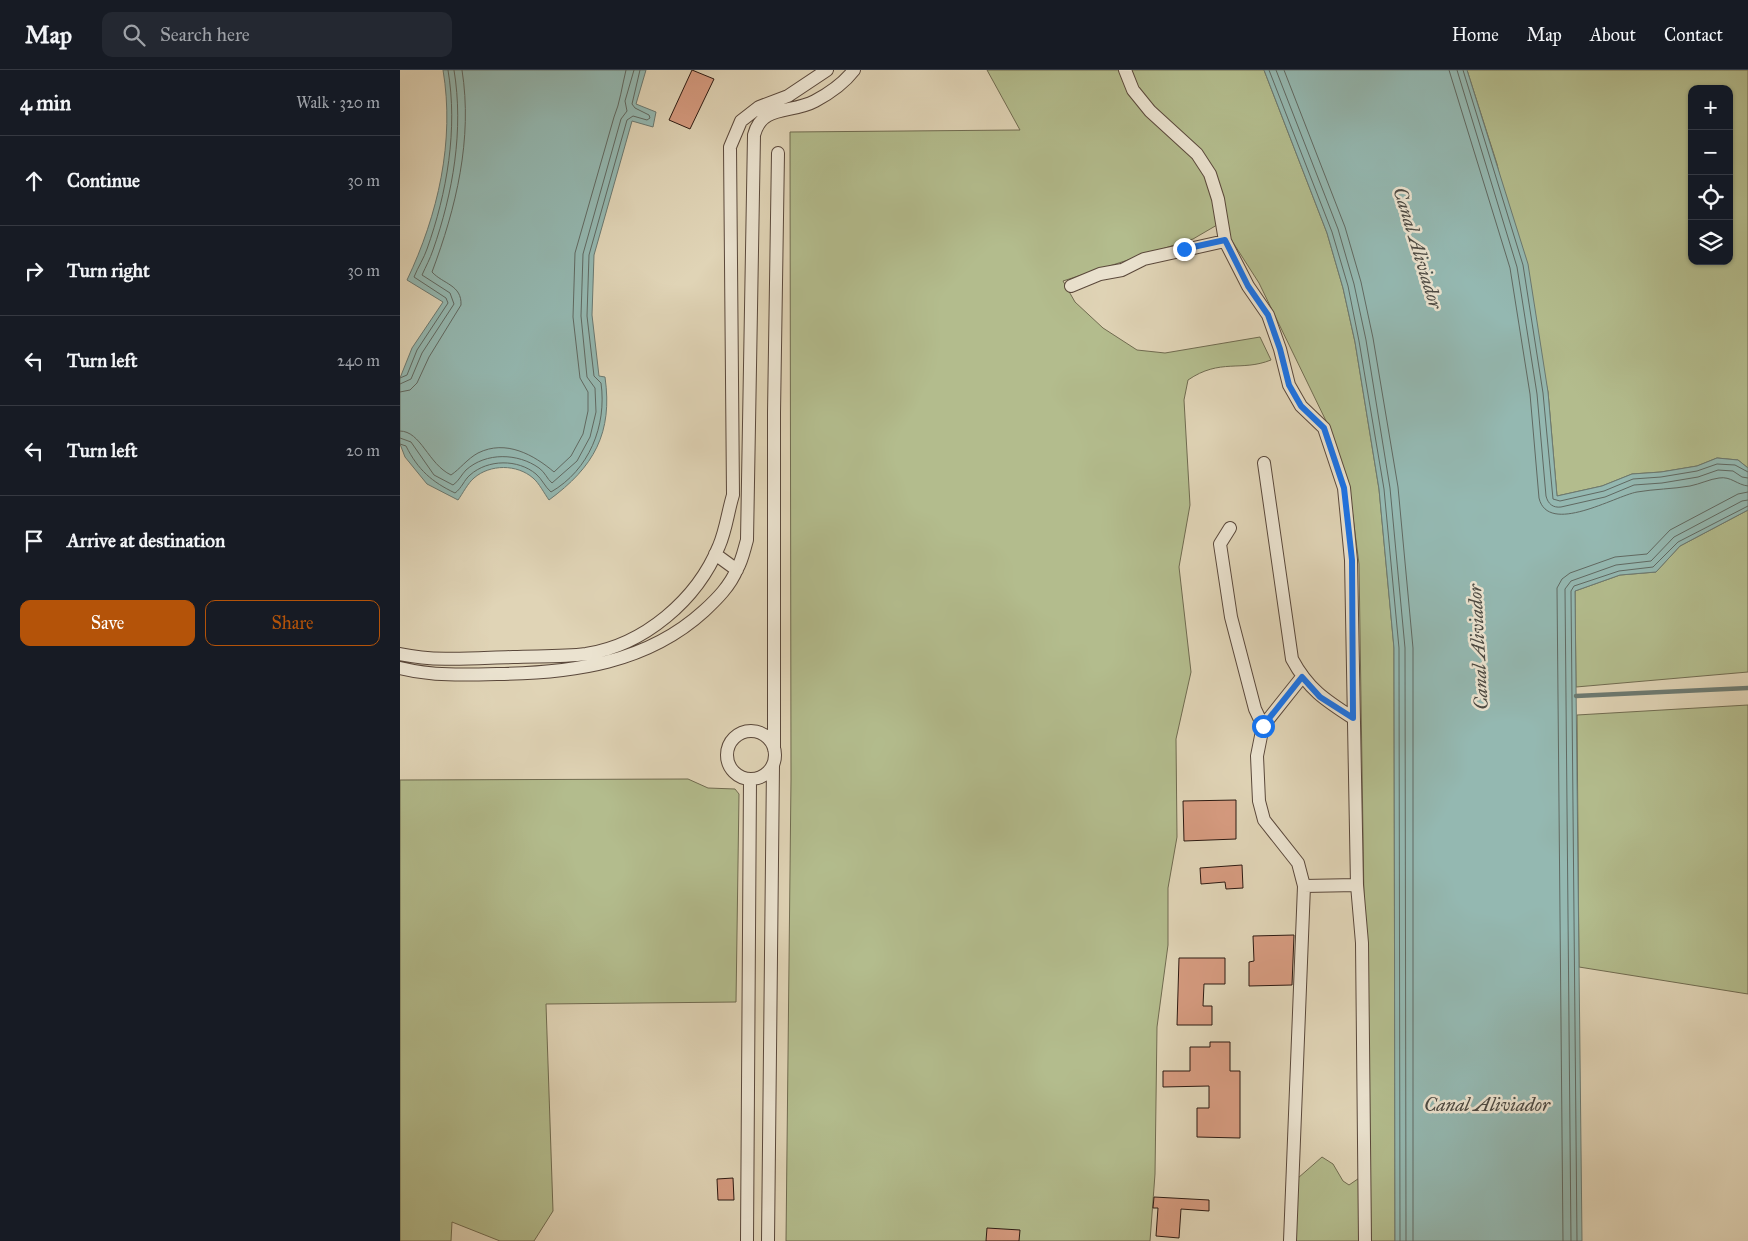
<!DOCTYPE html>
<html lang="en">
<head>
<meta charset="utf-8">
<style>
  body { margin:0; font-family:"IM FELL Great Primer",serif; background:#242831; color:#f1f3f6 }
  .controls { position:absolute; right:15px; top:15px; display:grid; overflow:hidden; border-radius:10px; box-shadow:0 1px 4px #0004 }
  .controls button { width:45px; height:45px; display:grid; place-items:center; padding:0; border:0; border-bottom:1px solid #363941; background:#171b24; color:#f1f3f6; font:25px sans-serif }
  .stop { position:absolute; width:15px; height:15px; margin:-11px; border:4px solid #1a73e8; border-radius:50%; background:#fff }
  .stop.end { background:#1a73e8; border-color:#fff; box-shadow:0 1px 5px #0008 }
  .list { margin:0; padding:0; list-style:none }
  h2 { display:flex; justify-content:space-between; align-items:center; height:65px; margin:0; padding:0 20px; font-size:21px }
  h2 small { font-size:16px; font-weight:400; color:#9ea1a6 }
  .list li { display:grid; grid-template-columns:32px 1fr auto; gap:15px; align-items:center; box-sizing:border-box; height:90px; padding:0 20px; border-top:1px solid #363941 }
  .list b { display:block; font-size:19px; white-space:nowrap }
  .list em { font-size:16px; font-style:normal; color:#9ea1a6 }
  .actions { display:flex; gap:10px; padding:15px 20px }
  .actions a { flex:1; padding:11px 0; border:1px solid #b45309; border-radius:10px; text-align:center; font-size:18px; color:#b45309 }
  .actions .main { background:#b45309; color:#fff }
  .icon { flex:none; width:28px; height:28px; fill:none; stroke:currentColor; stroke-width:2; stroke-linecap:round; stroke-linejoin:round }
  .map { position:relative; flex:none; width:1348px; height:1171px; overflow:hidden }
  header { display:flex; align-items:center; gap:30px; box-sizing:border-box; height:70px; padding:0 25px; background:#171b24; border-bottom:1px solid #363941 }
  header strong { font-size:24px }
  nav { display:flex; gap:28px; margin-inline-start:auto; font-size:18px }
  .search { width:350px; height:45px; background:#242831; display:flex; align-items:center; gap:12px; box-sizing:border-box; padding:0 18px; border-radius:10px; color:#9ea1a6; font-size:19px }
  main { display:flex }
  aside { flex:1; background:#171b24 }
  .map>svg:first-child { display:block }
</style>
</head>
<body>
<header>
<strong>Map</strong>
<div class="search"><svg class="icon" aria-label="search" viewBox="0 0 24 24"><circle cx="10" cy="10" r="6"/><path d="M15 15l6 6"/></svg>Search here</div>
<nav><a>Home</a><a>Map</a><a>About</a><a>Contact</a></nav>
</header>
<main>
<aside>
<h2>4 min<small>Walk · 320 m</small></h2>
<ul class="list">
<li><svg class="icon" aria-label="ahead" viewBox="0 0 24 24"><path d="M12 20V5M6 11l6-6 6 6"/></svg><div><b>Continue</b></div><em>30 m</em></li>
<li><svg class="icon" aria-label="right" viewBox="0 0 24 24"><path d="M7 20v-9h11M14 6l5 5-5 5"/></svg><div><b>Turn right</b></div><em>30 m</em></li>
<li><svg class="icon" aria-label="left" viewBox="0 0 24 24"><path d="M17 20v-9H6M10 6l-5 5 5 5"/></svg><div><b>Turn left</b></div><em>240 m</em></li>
<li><svg class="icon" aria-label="left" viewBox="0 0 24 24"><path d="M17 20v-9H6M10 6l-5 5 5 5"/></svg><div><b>Turn left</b></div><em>20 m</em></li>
<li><svg class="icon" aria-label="arrive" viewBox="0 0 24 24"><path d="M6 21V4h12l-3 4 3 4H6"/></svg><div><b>Arrive at destination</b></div></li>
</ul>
<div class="actions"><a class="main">Save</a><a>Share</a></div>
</aside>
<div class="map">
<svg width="1348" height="1171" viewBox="0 0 1348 1171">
  <rect width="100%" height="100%" fill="#e0d4b6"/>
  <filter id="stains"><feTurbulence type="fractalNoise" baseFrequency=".004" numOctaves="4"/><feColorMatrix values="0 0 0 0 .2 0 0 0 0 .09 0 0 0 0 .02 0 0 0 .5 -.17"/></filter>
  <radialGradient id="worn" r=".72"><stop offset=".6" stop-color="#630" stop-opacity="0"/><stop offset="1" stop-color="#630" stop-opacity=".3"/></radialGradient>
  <path fill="#b3bc8d" stroke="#706b50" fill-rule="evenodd" d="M 587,0 L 864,0 L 927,163 L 943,218 L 955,272 L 979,419 L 994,578 L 995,1171 L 895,1171 L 898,1108 L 922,1087 L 933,1094 L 943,1111 L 949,1115 L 968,1102 L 959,494 L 949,416 L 928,355 L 859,213 L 825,160 L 817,155 L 793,169 L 663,211 L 675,232 L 703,258 L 737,280 L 765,283 L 860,267 L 871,290 C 841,302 820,288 788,310 L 784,330 L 790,435 L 779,497 L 791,602 L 776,669 L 777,767 L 768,818 L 768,875 L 757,957 L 755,1104 L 750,1171 L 386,1171 L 391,709 L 390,62 L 620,60 Z
    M 1067,0 L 1348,0 L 1348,398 L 1338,390 L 1317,388 L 1297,396 L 1261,402 L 1232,404 L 1202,416 L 1157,426 L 1148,322 L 1097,94 ZM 1292,19 L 1329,19 L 1329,191 L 1292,191 Z
    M 1348,440 L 1348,602 L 1176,617 L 1175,521 L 1220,505 L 1256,502 L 1280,476 Z
    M 1348,635 L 1348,924 L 1179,897 L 1177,645 Z
    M 288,709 L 308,718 L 335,719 L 339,724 L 336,932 L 146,934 L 153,1141 L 134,1171 L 100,1171 L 52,1152 L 51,1171 L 0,1171 L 0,710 Z"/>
  <path fill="#94b8b1" stroke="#6b7971" d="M 43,0 L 246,0 L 236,34 L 256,42 L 253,57 L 232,51 L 194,185 L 192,245 L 199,306 L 205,307 C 213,363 194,397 149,430 C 144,423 139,413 133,408 C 117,394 90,394 74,408 C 68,413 63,423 58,430 L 27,414 L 5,387 L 0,374 L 0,308 L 12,278 L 43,232 L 7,210 C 38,145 55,71 43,0 Z
    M 864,0 L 1067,0 L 1128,194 L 1148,322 L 1157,426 L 1202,416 L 1232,404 L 1261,402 L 1297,396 L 1317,388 L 1338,390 L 1348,398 L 1348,440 L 1280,476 L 1256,502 L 1220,505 L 1175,521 L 1182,1171 L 995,1171 L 994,578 L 979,419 L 955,272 L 943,218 L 927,163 Z"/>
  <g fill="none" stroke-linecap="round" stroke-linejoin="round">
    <path stroke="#606962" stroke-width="1" d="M 869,0 L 932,162 L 948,216 L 959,271 L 984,419 L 999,578 L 1000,1171
      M 876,0 L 938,159 L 954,214 L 966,270 L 990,418 L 1005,578 L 1006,1171
      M 884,0 L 945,157 L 961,212 L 973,268 L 998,417 L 1013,578 L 1013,1171
      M 1049,0 L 1110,198 L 1130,324 L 1139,428 C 1148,466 1215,426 1237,422 C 1254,419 1273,419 1290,416 C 1300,414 1310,409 1319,408 C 1331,406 1337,415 1348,416
      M 1057,0 L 1117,197 L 1137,324 L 1146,426 C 1148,434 1153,438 1161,437 L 1205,427 L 1234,415 L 1262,413 L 1298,407 L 1318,400 L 1333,401 L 1342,407 L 1348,408
      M 1063,0 L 1123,195 L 1143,323 L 1153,429 L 1160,431 L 1204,421 L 1233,409 L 1261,407 L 1297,401 L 1317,394 L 1335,395 L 1348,402
      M 0,308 L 7,305 L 17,280 L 48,233 L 46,228 L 14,207 C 18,197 24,188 27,179 C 47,123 58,59 48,0
      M 0,314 L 11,309 L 22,283 L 54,234 L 50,223 L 22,205 C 26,196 30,189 33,180 C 53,123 64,60 54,0
      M 0,322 L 10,320 L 17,313 L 29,287 L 61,235 C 62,215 43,214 32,202 C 56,138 73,69 62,0
      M 0,361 C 21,361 28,394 51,405 C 60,399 67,389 78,383 C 106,369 134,385 154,402 L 171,386 L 183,364 L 188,341 L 188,322 L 180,308 L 173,247 L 175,183 L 214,47 C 220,33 222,16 226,0
      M 0,368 L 11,372 L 34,405 L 53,415 C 59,411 61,405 66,400 C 86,382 118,383 139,398 C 145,402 147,409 152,413 L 177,391 L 190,367 L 196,342 L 195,318 L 187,307 L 181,246 L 183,184 L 221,49 L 227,41 L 225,31 L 234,0
      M 0,374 L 6,376 C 18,400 32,412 55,423 C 62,418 64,410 70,405 C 88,389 118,389 136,404 C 142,409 145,417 151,422 C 189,400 207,356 201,313 L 194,306 L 187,246 L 189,185 L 227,50 L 233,46 L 247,50 L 250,48 L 249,45 L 235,38 L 232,34 L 240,0
      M 1163,1171 L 1157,518 L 1162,509 L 1170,503 L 1215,487 L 1247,484 L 1270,460 L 1338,424 L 1348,422
      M 1171,1171 L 1165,519 L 1171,511 L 1216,495 L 1251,491 L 1274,467 L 1342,431 L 1348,430
      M 1177,1171 L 1171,521 L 1174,516 L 1219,501 L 1253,497 L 1278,472 L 1348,436"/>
    <path stroke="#6b7971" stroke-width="4.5" d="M 1176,626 L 1348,618"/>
  </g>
  <path fill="#d69b80" stroke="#2d1a12" d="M 292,0 L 314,9 L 290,59 L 269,50 Z
    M 836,730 L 836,769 L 784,771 L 783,731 Z
    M 842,795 L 843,818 L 826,819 L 825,812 L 801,814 L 800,798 Z
    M 894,865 L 892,915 L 849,916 L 849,892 L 854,891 L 853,866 Z
    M 779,888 L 825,888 L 825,914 L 804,914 L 803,936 L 812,936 L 812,955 L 777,955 Z
    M 810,972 L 830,972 L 830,1001 L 840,1001 L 840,1068 L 797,1067 L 797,1038 L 809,1038 L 809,1016 L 763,1017 L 763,1001 L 790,1001 L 790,977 L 810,977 Z
    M 333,1108 L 334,1130 L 318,1130 L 317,1109 Z
    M 754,1127 L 809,1130 L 809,1141 L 781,1139 L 779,1168 L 756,1166 L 758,1138 L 753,1138 Z
    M 587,1158 L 620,1160 L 619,1171 L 586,1171 Z"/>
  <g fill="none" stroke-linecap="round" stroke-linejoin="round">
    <defs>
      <path id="minor" d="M 725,0 L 733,20 L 750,41 L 797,84 L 810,104 L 818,129 L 825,171 L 848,216 L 868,245 L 880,279 L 889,315 L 901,336 L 924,358 L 944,418 L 951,490 L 957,815 L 962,873 L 965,1171
        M 671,216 L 700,204 L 722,200 L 744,189 L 825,171
        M 864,393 L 892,589 C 908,619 925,630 953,648
        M 830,458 L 820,474 L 831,547 L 855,639 L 863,656 L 857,686 L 859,731 L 864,750 L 898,793 L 904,816
        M 315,484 L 337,500
        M 0,584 C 38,592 75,588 113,587 C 137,586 162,587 186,584 C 244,575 297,530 319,476 C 326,460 328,441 333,425 L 330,77 L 341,51 L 359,37 L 388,26 L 427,0
        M 0,598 C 33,606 64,605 98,604 C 173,603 247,593 304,541 C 317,529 330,516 337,499 C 342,491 344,480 347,470 L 354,65 C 362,34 391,44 415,31 C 430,23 444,13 454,0
        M 863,656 L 902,607
        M327 685a24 24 0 1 1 48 0a24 24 0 1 1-48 0Z
        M 374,679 L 374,343 L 378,83
        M 347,1171 L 350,709
        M 368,1171 L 373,695
        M 890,1171 L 904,816 L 957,815"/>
    </defs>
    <use href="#minor" stroke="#5a483b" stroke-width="14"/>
    <use href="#minor" stroke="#ebe3d0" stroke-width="12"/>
  </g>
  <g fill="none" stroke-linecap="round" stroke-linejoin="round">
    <path stroke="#1a73e8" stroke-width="6" d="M 784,179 L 825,170 L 848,216 L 868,245 L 880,279 L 889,315 L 901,336 L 924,358 L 944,418 L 952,490 L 953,648 L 920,627 L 902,607 L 863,656"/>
  </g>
  <g text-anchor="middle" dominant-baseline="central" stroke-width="5" stroke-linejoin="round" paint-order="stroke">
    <g font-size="19" font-style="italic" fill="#4c4942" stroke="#ebe3d0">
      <text transform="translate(1018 178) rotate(73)">Canal Aliviador</text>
      <text transform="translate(1078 577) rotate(-93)">Canal Aliviador</text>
      <text x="1087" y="1034">Canal Aliviador</text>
    </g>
  </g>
  <rect width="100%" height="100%" filter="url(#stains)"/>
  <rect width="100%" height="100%" fill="url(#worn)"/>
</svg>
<div class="controls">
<button>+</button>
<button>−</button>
<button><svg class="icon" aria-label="locate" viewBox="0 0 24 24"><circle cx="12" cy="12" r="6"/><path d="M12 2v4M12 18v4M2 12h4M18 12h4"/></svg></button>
<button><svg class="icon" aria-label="layers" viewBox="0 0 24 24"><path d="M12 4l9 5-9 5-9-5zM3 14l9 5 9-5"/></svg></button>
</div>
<div class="stop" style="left:863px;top:656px"></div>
<div class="stop end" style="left:784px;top:179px"></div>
</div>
</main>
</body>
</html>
